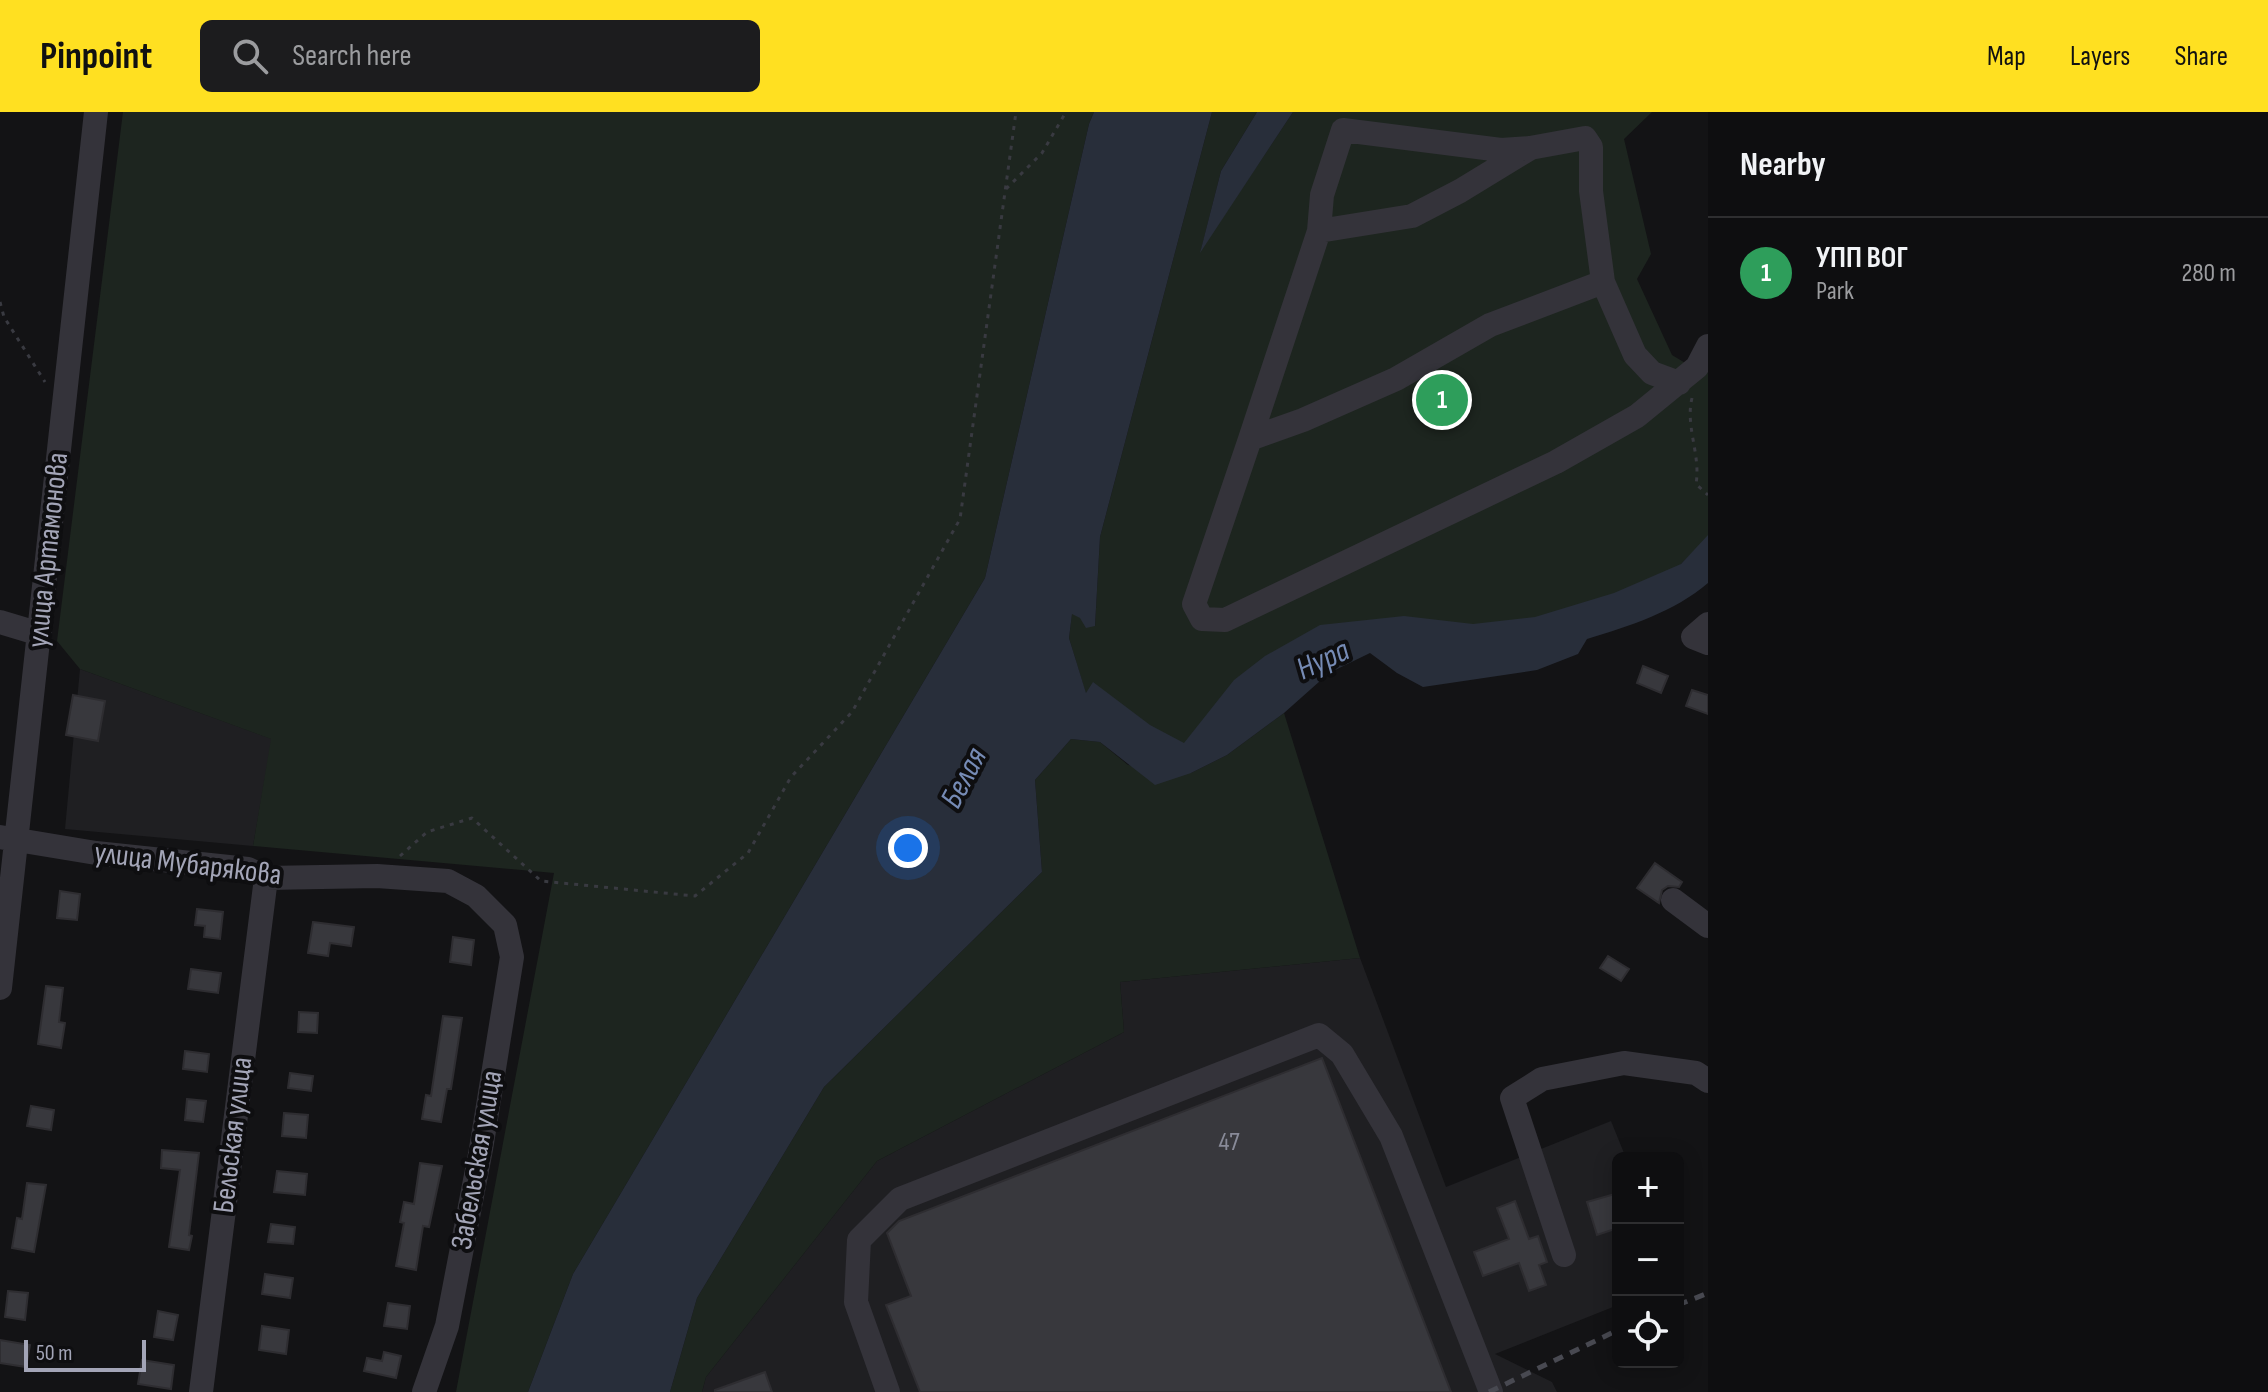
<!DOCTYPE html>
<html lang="en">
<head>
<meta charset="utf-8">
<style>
  body { margin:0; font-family:"Sofia Sans Condensed",sans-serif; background:#1c1c1e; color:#f1f3f6 }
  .controls { position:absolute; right:24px; bottom:24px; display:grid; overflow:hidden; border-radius:12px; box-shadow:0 4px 20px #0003 }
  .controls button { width:72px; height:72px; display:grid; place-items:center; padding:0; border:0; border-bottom:2px solid #2e2e30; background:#0e0e10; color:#f1f3f6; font:40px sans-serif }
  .scale { position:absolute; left:24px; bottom:20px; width:122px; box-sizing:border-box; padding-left:8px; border:4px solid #a3a5b7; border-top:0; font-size:22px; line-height:28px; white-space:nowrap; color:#a3a5b7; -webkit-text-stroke:6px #0e0e10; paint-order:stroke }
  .you { position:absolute; left:908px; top:736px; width:28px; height:28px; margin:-20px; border:6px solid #fff; border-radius:50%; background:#1a73e8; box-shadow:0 0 0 12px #1a73e833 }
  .badge { display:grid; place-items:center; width:52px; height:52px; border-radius:50%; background:#ffe021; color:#fff; font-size:26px; font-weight:700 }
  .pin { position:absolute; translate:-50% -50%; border:4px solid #fff; box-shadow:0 2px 8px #0006 }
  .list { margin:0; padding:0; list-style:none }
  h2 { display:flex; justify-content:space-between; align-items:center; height:104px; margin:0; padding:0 32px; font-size:34px }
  h2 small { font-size:26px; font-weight:400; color:#9b9c9f }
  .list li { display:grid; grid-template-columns:52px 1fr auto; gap:24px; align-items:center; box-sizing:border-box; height:112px; padding:0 32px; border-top:2px solid #2e2e30 }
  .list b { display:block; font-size:30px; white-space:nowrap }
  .list p { margin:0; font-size:26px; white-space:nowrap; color:#9b9c9f }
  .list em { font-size:26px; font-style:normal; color:#9b9c9f }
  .icon { flex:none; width:44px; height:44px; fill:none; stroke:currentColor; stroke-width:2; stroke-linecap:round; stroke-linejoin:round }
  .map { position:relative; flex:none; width:1708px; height:1280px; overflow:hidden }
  header { display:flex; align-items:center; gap:48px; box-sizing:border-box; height:112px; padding:0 40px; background:#ffe021; color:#111 }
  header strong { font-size:38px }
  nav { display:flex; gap:44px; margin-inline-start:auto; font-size:28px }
  .search { width:560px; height:72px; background:#1c1c1e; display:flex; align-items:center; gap:20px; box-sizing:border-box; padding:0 28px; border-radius:12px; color:#9b9c9f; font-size:30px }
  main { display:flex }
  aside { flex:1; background:#0e0e10 }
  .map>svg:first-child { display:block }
</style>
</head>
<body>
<header>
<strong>Pinpoint</strong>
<div class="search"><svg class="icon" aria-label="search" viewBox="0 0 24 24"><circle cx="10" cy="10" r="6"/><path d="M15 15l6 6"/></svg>Search here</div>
<nav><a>Map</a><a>Layers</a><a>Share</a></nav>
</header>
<main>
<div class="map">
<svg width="1708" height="1280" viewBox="0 0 1708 1280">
  <rect width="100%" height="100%" fill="#131315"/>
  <path fill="#1f1f22" d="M 80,557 L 272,627 L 253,734 L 65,717 Z
    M 1360,846 L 1446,1075 L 1611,1009 L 1626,1046 L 1618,1046 L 1618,1193 L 1495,1242 L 1552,1270 L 1557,1280 L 702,1280 L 706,1265 L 877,1049 L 1124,920 L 1120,870 Z"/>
  <path fill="#1d251f" d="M 123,0 L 1094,0 L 1089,12 L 985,466 L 573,1162 L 528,1280 L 456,1280 L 554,761 L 253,734 L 271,627 L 80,557 L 57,529 Z
    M 1212,0 L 1257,0 L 1221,59 L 1201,138 L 1293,0 L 1652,0 L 1624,27 L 1651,142 L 1637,167 L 1672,243 L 1700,260 L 1708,246 L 1708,425 L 1668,465 L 1515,527 L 1376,508 L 1188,637 L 1086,582 L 1069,526 L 1072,501 L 1095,514 L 1100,425 Z
    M 1284,601 L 1360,846 L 1120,870 L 1124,920 L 877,1049 L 706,1265 L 702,1280 L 670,1280 L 697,1186 L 824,975 L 1042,760 L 1035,668 L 1071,627 L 1100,630 L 1128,653 L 1191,661 L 1227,643 Z"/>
  <path fill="#282e3a" d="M 1094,0 L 1212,0 L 1100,425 L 1095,514 L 1086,516 L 1080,506 L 1072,502 L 1069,526 L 1086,581 L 1093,570 L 1150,613 L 1184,631 L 1234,568 L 1265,544 L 1320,513 L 1404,504 L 1473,512 L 1535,505 L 1614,481 L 1681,452 L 1708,423 L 1708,471 C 1674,500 1630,514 1587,527 L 1578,542 L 1537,558 L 1423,575 L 1397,561 L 1370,541 L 1329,561 L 1284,601 L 1227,643 L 1191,661 L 1155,673 L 1100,630 L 1071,627 L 1035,668 L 1042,760 L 824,975 L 697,1186 L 670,1280 L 528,1280 L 573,1162 L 985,466 L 1089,12 Z
    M 1257,0 L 1293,0 L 1200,141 L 1221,59 Z"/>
  <path fill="#38383d" stroke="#2e2d31" stroke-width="2" d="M 1643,554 L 1668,564 L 1661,581 L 1637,571 Z
    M 1692,578 L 1708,583 L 1708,602 L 1686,594 Z
    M 73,583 L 105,589 L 98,629 L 66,623 Z
    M 1655,751 L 1682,770 L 1679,775 L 1668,774 L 1662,778 L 1659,791 L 1637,776 Z
    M 60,779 L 80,782 L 77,808 L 57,806 Z
    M 197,797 L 223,800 L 220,827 L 204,825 L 205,814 L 195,813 Z
    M 313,810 L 354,815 L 351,834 L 330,831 L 328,844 L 308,841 Z
    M 453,825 L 474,828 L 471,853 L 450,850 Z
    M 1608,844 L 1629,857 L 1621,869 L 1600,856 Z
    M 191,857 L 221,861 L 218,881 L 188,877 Z
    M 46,874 L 63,876 L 59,910 L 65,911 L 61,936 L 38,932 Z
    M 299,900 L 318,901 L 317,921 L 298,920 Z
    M 443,904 L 462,906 L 451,977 L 447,977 L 441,1010 L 422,1007 L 426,983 L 431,984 Z
    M 185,939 L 209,942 L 207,960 L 183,957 Z
    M 1322,946 L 1451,1280 L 920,1280 L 886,1193 L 911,1184 L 887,1121 L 899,1109 Z
    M 290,961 L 313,964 L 311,979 L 288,976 Z
    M 187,987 L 206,989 L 203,1010 L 185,1008 Z
    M 31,994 L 54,998 L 51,1018 L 27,1014 Z
    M 284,1001 L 308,1003 L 306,1026 L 282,1024 Z
    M 162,1038 L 199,1041 L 189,1123 L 192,1124 L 189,1138 L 169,1135 L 180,1058 L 161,1056 Z
    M 420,1051 L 442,1054 L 429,1115 L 423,1114 L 416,1158 L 396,1154 L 404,1111 L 400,1110 L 404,1090 L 414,1092 Z
    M 277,1059 L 307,1062 L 305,1083 L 274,1080 Z
    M 27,1071 L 46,1073 L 34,1140 L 12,1136 L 17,1106 L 22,1107 Z
    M 1618,1081 L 1618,1116 L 1597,1123 L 1587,1090 Z
    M 1515,1089 L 1529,1127 L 1538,1124 L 1547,1150 L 1539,1153 L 1546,1173 L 1529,1179 L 1519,1151 L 1483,1164 L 1474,1140 L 1509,1127 L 1497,1096 Z
    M 271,1112 L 295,1115 L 293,1132 L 268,1130 Z
    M 265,1162 L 293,1166 L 290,1186 L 262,1182 Z
    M 8,1179 L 28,1181 L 25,1208 L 5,1205 Z
    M 388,1191 L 410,1194 L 407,1217 L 384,1214 Z
    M 158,1199 L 178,1203 L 173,1228 L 154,1225 Z
    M 262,1214 L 289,1218 L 286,1242 L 259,1238 Z
    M 0,1228 L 30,1233 L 26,1255 L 0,1251 Z
    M 384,1240 L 401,1244 L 396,1266 L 364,1259 L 367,1246 L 382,1249 Z
    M 142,1248 L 174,1253 L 171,1277 L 138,1272 Z
    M 765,1260 L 772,1280 L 715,1280 L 715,1278 Z"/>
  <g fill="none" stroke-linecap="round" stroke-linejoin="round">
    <path stroke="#393a41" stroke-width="3" stroke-dasharray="4 6" stroke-linecap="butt" d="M 1006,77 L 1042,41 L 1066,0
      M 0,190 L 4,205 L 45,270
      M 1692,286 C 1685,314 1701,343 1696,372 L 1708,383
      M 400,744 L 427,720 L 472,706 L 541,769 L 695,784 L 748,741 L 791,665 L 852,600 L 960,407 L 1016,0"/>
    <path stroke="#34333a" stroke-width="24" d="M 1319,119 L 1412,104 L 1460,79 L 1529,37
      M 1679,271 L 1652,261 L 1635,243 L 1603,170 L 1490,213 L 1396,267 L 1303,308 L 1250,327 L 1194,492 L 1202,507 L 1225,508 L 1556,350 L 1637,304 L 1697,255 L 1708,234
      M 1250,327 L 1319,119 L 1322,83 L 1343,18 L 1501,38 L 1530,36 L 1585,26 L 1591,35 L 1591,79 L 1603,170
      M 0,510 L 40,522
      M 1708,512 L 1693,525 L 1708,531
      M 0,725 L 96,741 L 248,757 L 266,766 L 377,764 L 448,769 L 476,784 L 505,813 L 512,845 L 481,1037 L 447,1214 L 424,1280
      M 1673,788 L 1708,814
      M 0,876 L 96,0
      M 1564,1143 L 1512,986 L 1542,967 L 1624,951 L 1696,961 L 1708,969
      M 201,1280 L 266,766
      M 888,1280 L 856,1190 L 859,1128 L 900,1087 L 1319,923 L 1342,942 L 1391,1024 L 1491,1280"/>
    <path stroke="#484951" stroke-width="5" stroke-dasharray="10 8" stroke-linecap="butt" d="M 1678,1193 L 1708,1181
      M 1489,1280 L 1618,1218"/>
  </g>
  <g text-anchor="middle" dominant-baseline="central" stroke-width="8" stroke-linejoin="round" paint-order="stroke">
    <g font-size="26" fill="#888a98">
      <text x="1229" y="1030">47</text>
    </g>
    <g font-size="30" fill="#a3a5b7" stroke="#0e0e10">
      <text transform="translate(48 438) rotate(-84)">улица Артамонова</text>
      <text transform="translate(188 752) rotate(7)">улица Мубарякова</text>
      <text transform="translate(233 1023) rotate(-83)">Бельская улица</text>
      <text transform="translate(477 1048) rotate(-80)">Забельская улица</text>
    </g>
    <g font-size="32" font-style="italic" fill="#768bb5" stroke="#0e0e10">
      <text transform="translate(1323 548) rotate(-25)">Нура</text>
      <text transform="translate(964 666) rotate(-62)">Белая</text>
    </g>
  </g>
</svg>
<div class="controls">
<button>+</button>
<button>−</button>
<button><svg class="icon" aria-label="locate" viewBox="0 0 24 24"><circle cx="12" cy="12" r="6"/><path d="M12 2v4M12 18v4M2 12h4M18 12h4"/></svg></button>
</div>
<div class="scale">50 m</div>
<div class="you"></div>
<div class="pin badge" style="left:1442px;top:288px;background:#2e9e5b">1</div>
</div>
<aside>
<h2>Nearby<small></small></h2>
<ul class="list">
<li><span class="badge" style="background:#2e9e5b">1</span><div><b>УПП ВОГ</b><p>Park</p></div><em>280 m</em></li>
</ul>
</aside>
</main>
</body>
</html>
